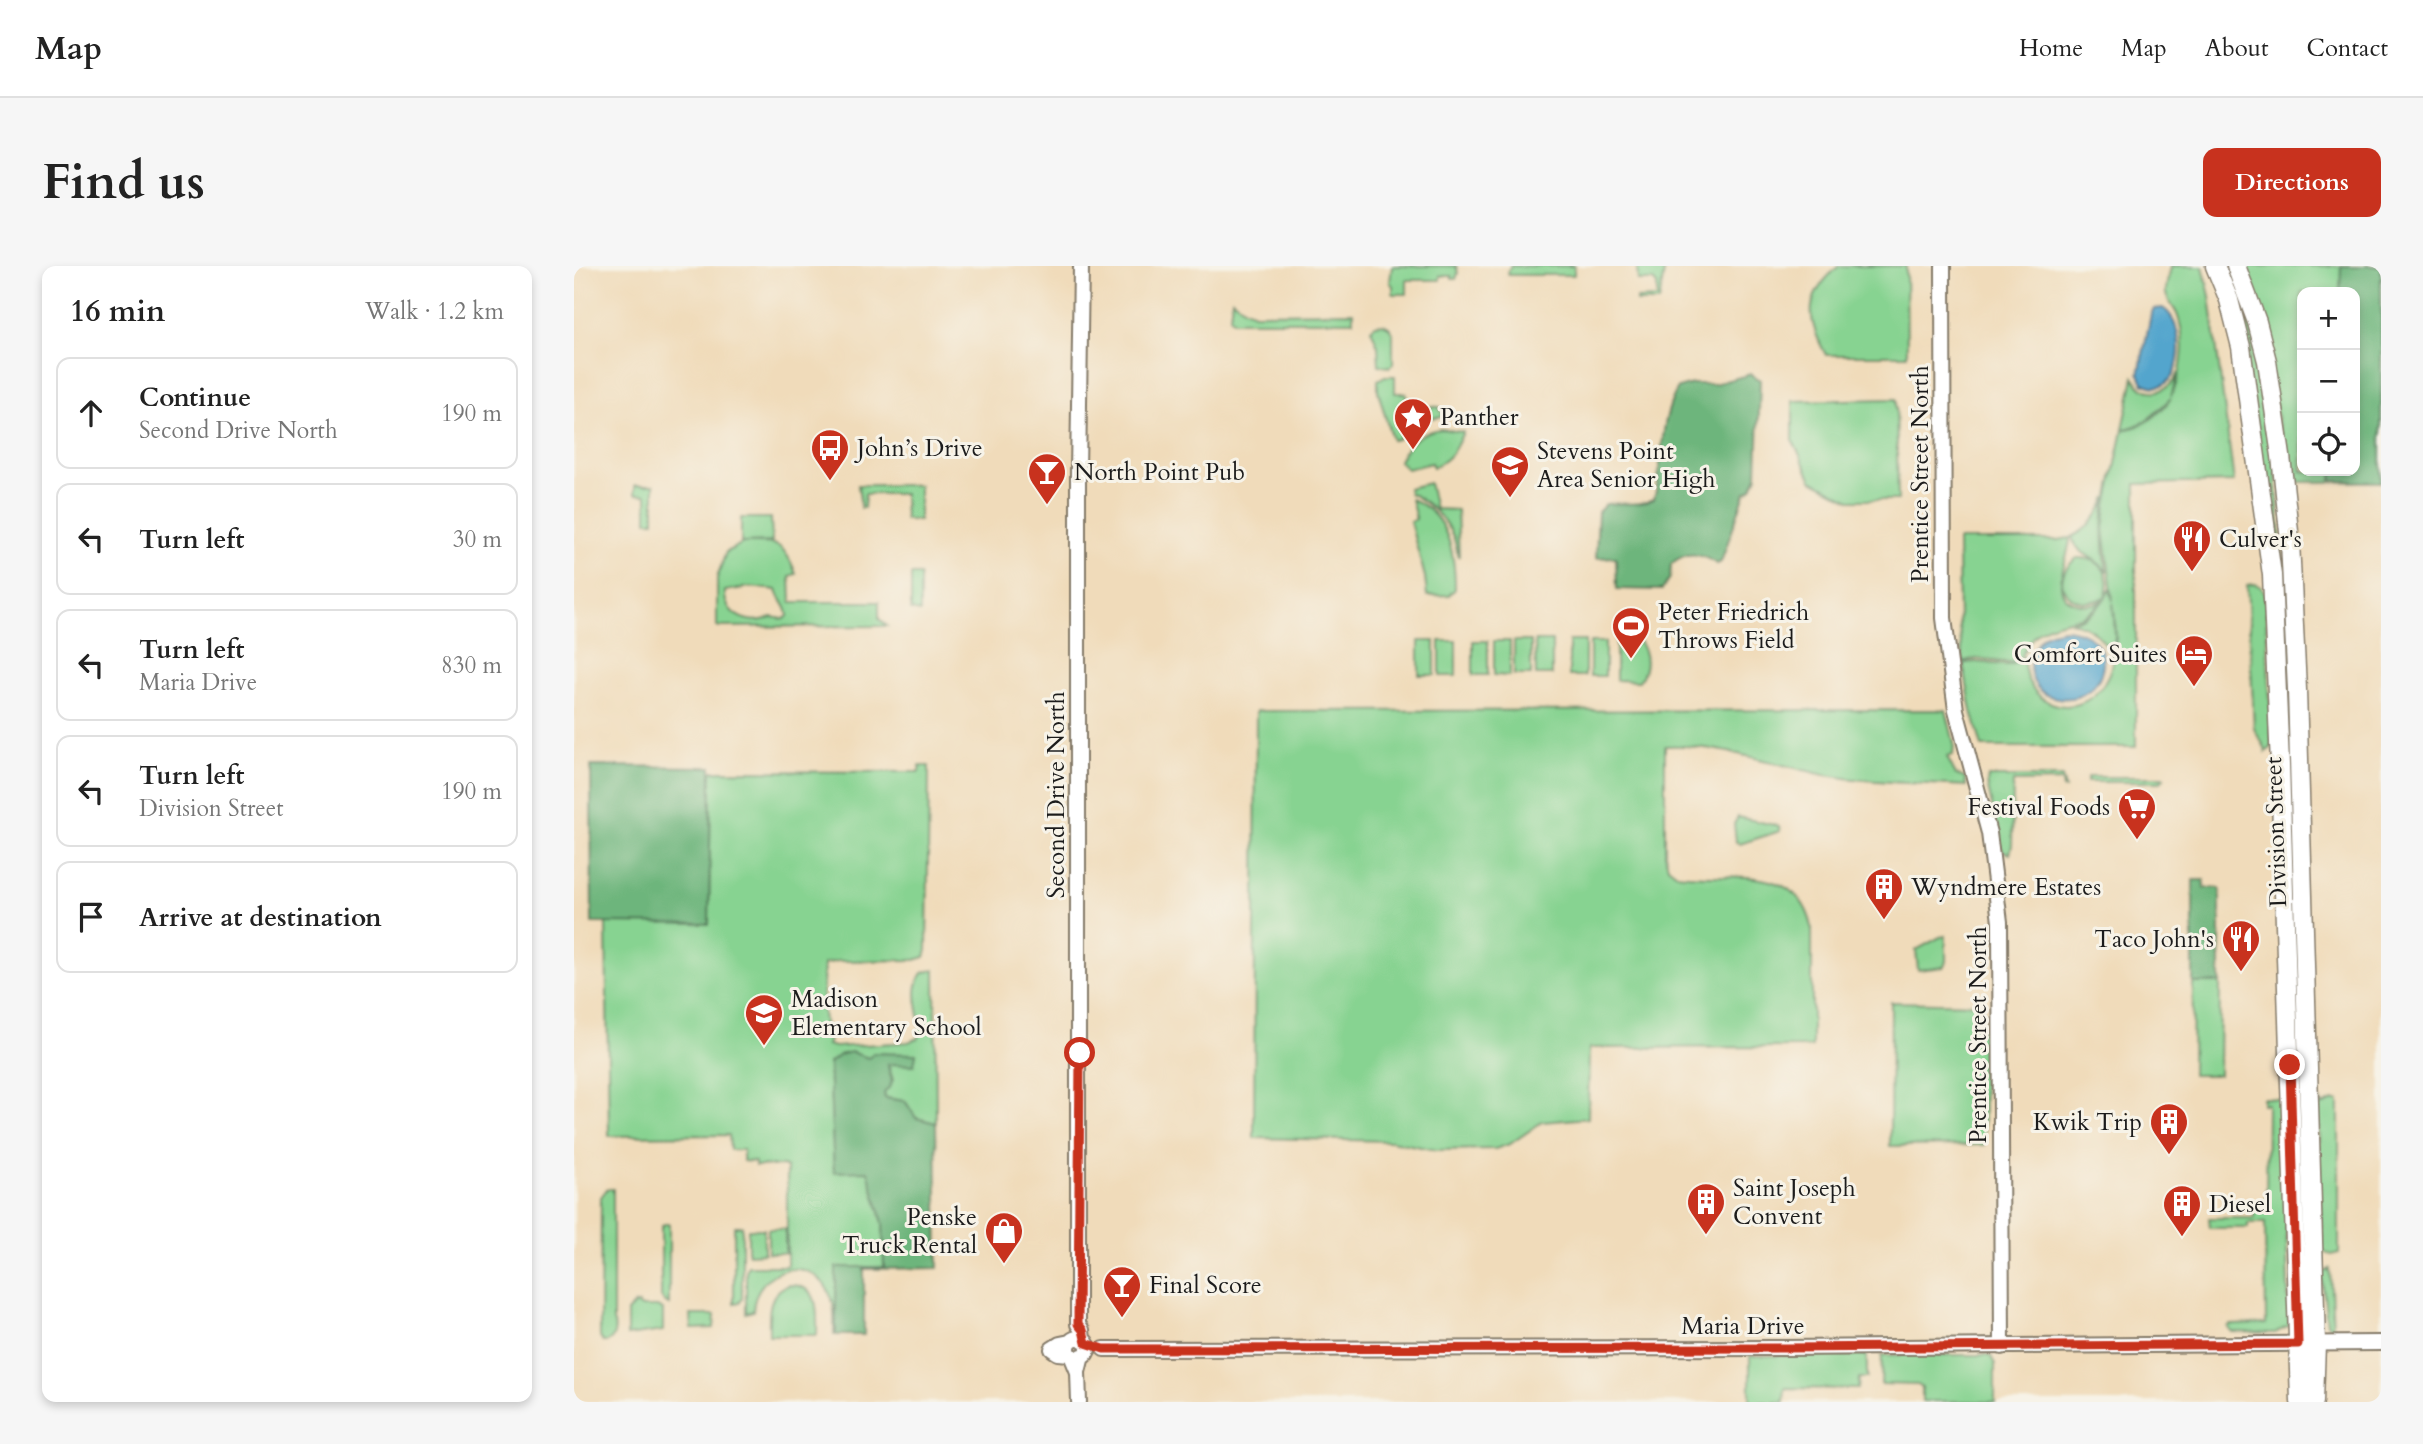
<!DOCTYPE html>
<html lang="en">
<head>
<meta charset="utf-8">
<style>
  body { margin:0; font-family:Cardo,serif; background:#f6f6f6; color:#222 }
  .controls { position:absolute; right:21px; top:21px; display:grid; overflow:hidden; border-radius:14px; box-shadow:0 4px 10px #0003 }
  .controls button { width:63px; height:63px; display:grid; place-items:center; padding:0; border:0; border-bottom:2px solid #e0e0e0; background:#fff; color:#222; font:35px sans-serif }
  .stop { position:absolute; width:21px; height:21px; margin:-16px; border:5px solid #c8321e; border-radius:50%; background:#fff }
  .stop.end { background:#c8321e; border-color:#fff; box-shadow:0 2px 7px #0008 }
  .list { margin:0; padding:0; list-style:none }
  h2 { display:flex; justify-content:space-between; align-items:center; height:91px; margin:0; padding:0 28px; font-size:30px }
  h2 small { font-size:23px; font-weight:400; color:#767676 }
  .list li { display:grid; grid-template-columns:46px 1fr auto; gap:21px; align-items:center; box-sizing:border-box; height:112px; margin:0 14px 14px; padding:0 14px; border:2px solid #e0e0e0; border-radius:14px }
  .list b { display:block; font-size:26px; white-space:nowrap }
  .list p { margin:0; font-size:23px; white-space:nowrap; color:#767676 }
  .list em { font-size:23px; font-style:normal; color:#767676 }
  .icon { flex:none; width:38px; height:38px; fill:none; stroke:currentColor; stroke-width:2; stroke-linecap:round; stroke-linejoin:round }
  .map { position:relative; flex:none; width:1807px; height:1136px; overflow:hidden; border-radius:14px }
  header { display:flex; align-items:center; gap:42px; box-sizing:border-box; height:98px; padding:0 35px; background:#fff; border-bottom:2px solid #e0e0e0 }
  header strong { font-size:33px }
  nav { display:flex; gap:38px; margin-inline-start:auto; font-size:24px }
  .intro { display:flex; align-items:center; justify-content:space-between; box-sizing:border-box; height:168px; padding:0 42px }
  h1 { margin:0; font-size:49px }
  .button { padding:18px 32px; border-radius:14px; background:#c8321e; color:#fff; font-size:24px; font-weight:700 }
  main { display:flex; gap:42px; padding:0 42px }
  aside { flex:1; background:#fff; border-radius:14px; box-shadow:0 4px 10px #0003 }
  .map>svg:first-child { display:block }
</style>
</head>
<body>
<header>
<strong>Map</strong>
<nav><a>Home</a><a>Map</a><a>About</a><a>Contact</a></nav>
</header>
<div class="intro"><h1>Find us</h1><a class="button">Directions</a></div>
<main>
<aside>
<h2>16 min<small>Walk · 1.2 km</small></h2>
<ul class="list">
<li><svg class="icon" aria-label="ahead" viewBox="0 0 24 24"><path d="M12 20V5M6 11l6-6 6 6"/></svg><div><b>Continue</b><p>Second Drive North</p></div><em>190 m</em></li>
<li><svg class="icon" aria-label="left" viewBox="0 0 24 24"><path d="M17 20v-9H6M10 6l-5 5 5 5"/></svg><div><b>Turn left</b></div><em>30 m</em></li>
<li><svg class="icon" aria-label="left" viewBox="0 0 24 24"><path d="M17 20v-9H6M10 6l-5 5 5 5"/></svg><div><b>Turn left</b><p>Maria Drive</p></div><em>830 m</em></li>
<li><svg class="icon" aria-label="left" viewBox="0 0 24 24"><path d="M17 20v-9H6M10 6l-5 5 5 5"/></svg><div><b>Turn left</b><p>Division Street</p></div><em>190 m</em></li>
<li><svg class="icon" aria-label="arrive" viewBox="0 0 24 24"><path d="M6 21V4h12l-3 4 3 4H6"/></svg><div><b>Arrive at destination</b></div></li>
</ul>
</aside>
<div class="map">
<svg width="1807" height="1136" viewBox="0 0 1807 1136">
  <rect width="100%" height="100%" fill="#f7f3e8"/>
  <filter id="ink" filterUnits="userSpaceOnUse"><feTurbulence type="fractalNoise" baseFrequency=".0143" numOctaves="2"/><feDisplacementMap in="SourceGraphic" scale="14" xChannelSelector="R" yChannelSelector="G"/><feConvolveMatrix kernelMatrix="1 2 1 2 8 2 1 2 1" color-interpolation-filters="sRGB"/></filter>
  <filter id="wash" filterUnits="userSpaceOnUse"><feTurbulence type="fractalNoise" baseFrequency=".00686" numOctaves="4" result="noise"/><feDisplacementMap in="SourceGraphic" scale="28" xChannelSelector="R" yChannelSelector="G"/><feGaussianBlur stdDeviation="1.57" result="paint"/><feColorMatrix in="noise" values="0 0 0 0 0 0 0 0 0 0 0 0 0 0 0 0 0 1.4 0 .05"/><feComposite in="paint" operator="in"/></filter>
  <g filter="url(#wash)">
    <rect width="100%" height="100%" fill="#f0dbba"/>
    <path fill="#87d391" stroke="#527856" stroke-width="2" fill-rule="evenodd" d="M 818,0 L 882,0 L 884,7 L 882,13 L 878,13 L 878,10 L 866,10 L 866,14 L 833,14 L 833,28 L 819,28 L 819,20 L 816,16 Z
      M 938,0 L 1000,0 L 1000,9 L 934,9 L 934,4 Z
      M 1063,0 L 1091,0 L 1085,36 L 1063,36 L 1063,33 L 1083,32 L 1083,19 L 1079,15 L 1064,15 Z
      M 1265,0 L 1332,0 L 1333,89 L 1252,89 C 1231,51 1231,29 1265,0 Z
      M 1597,0 L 1629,0 L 1636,30 L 1660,216 L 1562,218 L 1562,481 L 1408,481 L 1398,445 L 1389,398 C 1409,390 1439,409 1450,390 C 1448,441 1505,458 1530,417 C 1545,393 1543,363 1539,337 L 1541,370 L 1538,391 C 1530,371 1517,360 1496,356 C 1517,351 1527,341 1536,323 L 1539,335 L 1530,263 L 1533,240 L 1549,164 C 1570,161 1585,150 1597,132 C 1583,145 1572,160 1549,163 L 1560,111 C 1572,133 1595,128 1604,107 L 1597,130 C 1609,107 1613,73 1603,48 C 1600,41 1594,36 1592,28 C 1591,18 1596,9 1597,0 Z
      M 1648,0 L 1657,0 L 1683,76 L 1702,204 L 1708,292 L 1705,300 Z
      M 1670,0 L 1807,0 L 1807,215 L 1717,216 ZM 1728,26 L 1781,26 L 1781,205 L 1728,205 Z
      M 658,33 L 671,43 L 680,47 L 779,46 L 779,55 L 660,55 L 656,51 Z
      M 809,58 L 815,61 L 819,67 L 819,98 L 815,101 L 805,99 L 804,80 L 797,63 L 801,59 Z
      M 811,110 L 821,110 L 821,127 L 832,127 L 833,140 L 866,141 L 866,145 L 873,150 L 848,153 L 823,173 L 818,174 L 804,125 L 804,114 Z
      M 1322,133 L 1324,234 L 1276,234 L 1238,214 L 1219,175 L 1219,135 Z
      M 867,163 L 889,166 C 882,182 876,194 859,201 L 857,197 L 833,203 L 825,195 C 833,177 847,165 867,163 Z
      M 855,217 L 861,243 L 883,244 L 885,291 C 882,286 882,277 879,270 C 870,252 854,235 835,227 L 834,222 Z
      M 61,219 L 80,219 L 80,255 L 73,255 L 73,229 L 61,228 Z
      M 284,219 L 345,219 L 345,254 L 331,254 L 330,228 L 291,228 L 290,242 L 287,242 Z
      M 1533,231 C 1527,256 1529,281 1533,306 C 1523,290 1504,291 1498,271 C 1516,262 1526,249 1533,231 Z
      M 837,233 C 875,248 881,288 881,323 L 875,329 L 853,330 L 851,311 L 836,256 L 842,253 Z
      M 167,252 L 197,252 L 198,276 L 167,277 Z
      M 1496,272 C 1496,292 1472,328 1502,337 C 1512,340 1521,339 1529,334 C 1507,360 1489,349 1465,365 C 1453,373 1452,388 1441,396 C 1423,399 1407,388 1389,396 L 1385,360 L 1384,274 L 1484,274 Z
      M 169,277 C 203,277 209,274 222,308 L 216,310 L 217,336 L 305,336 L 305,353 L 313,360 L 143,361 L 143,312 L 152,286 ZM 176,321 L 203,324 C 205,334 214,340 214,350 L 210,353 L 197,351 C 178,361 149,350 151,325 Z
      M 1503,292 C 1527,291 1539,309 1531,331 C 1498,348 1470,316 1503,292 Z
      M 337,309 L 346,309 L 346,346 L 337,344 Z
      M 1681,318 L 1686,320 L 1691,327 L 1698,481 L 1692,486 C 1691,478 1683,471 1680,462 L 1673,319 Z
      M 1706,319 L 1712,325 L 1718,462 L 1714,476 L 1711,475 Z
      M 1042,374 L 1064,374 C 1074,388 1075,401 1065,415 L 1042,414 Z
      M 845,375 L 861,375 L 861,409 L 845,409 Z
      M 866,375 L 882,375 L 882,410 L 866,410 Z
      M 899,375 L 914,375 L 914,409 L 899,409 Z
      M 920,375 L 936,375 L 936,410 L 920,409 Z
      M 940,375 L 957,375 L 957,409 L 940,409 Z
      M 961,375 L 978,375 L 978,409 L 962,409 Z
      M 995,375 L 1011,375 L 1011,410 L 995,410 Z
      M 1016,376 L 1031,376 L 1031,410 L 1016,410 Z
      M 1372,444 L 1380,477 L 1379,489 L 1373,491 L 1382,509 L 1391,512 L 1392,520 C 1346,517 1297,517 1251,509 C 1202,499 1141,477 1091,480 L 1091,588 L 1094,601 L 1103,608 C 1153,615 1224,595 1238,661 L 1238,781 L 1015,782 L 1014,852 L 968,856 L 936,878 L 921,883 L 862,884 L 817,875 L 680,872 L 682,445 Z
      M 346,500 L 355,500 L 353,684 L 351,691 L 341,694 L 264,695 L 250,698 C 249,715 246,762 255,774 L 253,779 L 261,781 L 334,776 L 345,772 C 351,750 332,726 350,706 L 361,704 L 362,857 L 342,852 L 331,835 L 311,832 L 310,827 L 319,814 L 314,798 L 295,792 L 255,797 L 260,905 L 294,905 L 309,957 L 310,1001 L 262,1001 L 262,1069 L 260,1069 C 260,1057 262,1042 257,1031 C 240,986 181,999 179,1045 L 172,1047 L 172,1004 L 174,1000 L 213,1000 L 213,902 L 209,900 L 181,900 L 181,896 L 169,895 L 169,884 L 156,884 L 155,869 L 35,870 L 32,657 L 135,657 L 137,505 L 345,506 Z
      M 1414,511 L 1488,511 L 1491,523 L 1489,523 L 1488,515 L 1439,516 L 1438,579 L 1436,588 L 1428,584 L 1413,517 Z
      M 1513,511 L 1589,511 L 1590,512 L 1587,516 L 1513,516 Z
      M 1164,551 L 1205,560 L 1206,565 L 1166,578 L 1162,576 L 1160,558 Z
      M 1372,670 L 1372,695 L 1370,701 L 1344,704 L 1342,684 L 1366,671 Z
      M 1619,717 L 1646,717 L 1645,809 L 1618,809 Z
      M 1317,736 L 1409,738 L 1410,879 L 1316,880 Z
      M 1688,832 L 1707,833 L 1709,835 L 1715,1060 L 1701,1067 L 1658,1066 L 1654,1061 L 1656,1059 L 1692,1058 L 1691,957 L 1674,957 L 1674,962 L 1636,962 L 1635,952 L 1680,952 L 1680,943 L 1692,943 L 1693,838 L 1688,838 Z
      M 1760,835 L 1765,835 L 1765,987 L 1757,989 L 1748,984 L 1744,843 L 1747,836 L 1748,840 Z
      M 33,923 L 39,923 L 39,1055 C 42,1062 41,1072 34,1076 L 29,1076 L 26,1071 L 27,931 Z
      M 90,958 L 95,958 L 95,1038 L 90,1036 L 87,1031 L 87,961 Z
      M 160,960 L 168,960 L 168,1033 L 166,1036 L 160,1037 Z
      M 174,963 L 190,963 L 190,987 L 174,988 Z
      M 194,963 L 211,963 L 211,987 L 194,987 Z
      M 1756,1003 L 1759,1062 L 1757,1062 L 1753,1057 L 1748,1012 L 1749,1007 Z
      M 215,1019 C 247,1019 243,1045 243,1069 L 195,1069 C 195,1049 192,1026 215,1019 Z
      M 65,1038 L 65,1041 L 83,1041 L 89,1044 L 89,1065 L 53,1070 L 53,1046 L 60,1039 Z
      M 117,1049 L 141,1049 L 140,1062 L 118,1063 Z
      M 1293,1089 L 1293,1112 L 1285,1112 L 1284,1123 L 1211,1122 L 1210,1136 L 1176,1136 L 1176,1090 Z
      M 1308,1089 L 1416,1089 L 1421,1098 L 1421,1136 L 1348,1135 L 1348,1122 L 1344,1119 L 1307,1118 Z"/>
    <path fill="#6db57b" stroke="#44684c" stroke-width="2" d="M 1767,0 L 1807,0 L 1807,216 L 1758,215 L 1759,205 L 1781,205 L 1781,26 L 1766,26 Z
      M 1177,108 L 1186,114 L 1183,210 L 1178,222 L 1171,227 L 1147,296 L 1143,298 C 1125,287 1114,284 1097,298 L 1096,312 L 1088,324 L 1043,323 L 1042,291 L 1022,292 L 1024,246 L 1032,238 C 1049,236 1064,241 1080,233 C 1090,197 1084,156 1104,122 L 1118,118 L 1140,118 Z
      M 17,500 L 137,501 L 135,658 L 18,657 Z
      M 1619,614 L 1630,614 L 1630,622 L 1646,622 L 1646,717 L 1619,717 Z
      M 277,786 L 295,792 L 299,787 L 342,788 L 340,799 L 314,798 C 315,813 324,814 310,827 L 311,832 L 331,835 L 342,852 L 362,857 L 364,1002 L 290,1003 L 290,1069 L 262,1069 L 262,1001 L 310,1001 L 309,957 L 294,905 L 260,906 L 255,797 L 265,789 Z"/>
    <path fill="#52a5cd" stroke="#376074" stroke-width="2" d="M 1589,42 C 1615,58 1610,138 1569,117 L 1565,108 L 1577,48 L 1580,43 Z
      M 1490,363 C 1552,368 1533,439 1484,432 C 1477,431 1470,429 1465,423 C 1450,408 1455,377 1474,367 C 1479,365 1485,364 1490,363 Z"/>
  </g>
  <g filter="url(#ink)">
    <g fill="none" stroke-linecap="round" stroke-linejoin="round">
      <defs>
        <path id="minor" d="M 507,0 L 504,207 L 504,1058 L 508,1064 L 509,1074
          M 1369,0 L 1370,352 L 1382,444 L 1415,567 L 1426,656 L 1428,1081
          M494 1082a10 10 0 1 1 20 0a10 10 0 1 1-20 0Z
          M 530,1083 L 1211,1082 L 1807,1077
          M 496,1088 L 484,1087 L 478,1083 L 486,1078 L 496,1076
          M 497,1089 L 504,1106 L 508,1090
          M 504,1106 L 505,1136"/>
        <path id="major" d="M 1641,0 L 1655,34 L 1667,81 L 1698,309 L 1706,499 L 1726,1136
          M 1662,0 L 1683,56 L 1693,95 L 1707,190 L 1716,275 L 1723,424 L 1742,1078 L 1740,1136"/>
      </defs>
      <use href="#minor" stroke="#867c6b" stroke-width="18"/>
      <use href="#major" stroke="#867c6b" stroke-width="21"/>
      <use href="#minor" stroke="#fff" stroke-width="14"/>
      <use href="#major" stroke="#fff" stroke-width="18"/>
    </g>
  </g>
  <g fill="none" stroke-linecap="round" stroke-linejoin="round" filter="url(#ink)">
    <path stroke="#c8321e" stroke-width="9" d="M 506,787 L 504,1058 L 509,1064 L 512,1077 L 530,1083 L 1211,1082 L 1724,1078 L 1716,799"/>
  </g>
  <defs>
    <symbol id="sight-pin" viewBox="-11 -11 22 30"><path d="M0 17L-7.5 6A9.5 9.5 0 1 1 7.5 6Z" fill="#c8321e" stroke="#f7f3e8"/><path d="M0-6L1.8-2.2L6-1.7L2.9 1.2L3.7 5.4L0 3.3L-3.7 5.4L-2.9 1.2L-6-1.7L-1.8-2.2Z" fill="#fff"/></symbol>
    <symbol id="bus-pin" viewBox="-11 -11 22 30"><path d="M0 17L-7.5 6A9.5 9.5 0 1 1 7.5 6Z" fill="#c8321e" stroke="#f7f3e8"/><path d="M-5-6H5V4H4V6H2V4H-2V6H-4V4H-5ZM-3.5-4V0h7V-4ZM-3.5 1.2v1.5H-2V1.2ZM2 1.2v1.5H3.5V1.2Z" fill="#fff"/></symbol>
    <symbol id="school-pin" viewBox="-11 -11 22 30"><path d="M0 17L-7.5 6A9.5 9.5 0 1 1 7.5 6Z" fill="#c8321e" stroke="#f7f3e8"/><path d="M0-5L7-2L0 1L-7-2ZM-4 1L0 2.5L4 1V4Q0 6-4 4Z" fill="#fff"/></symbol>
    <symbol id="bar-pin" viewBox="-11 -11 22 30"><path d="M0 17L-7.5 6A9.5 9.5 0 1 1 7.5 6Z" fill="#c8321e" stroke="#f7f3e8"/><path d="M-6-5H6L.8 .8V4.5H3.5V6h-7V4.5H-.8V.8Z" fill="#fff"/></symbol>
    <symbol id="restaurant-pin" viewBox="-11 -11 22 30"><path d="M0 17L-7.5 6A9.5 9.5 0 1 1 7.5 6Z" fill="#c8321e" stroke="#f7f3e8"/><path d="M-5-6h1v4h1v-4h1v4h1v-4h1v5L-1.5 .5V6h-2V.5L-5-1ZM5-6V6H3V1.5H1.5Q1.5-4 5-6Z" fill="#fff"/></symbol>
    <symbol id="stadium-pin" viewBox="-11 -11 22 30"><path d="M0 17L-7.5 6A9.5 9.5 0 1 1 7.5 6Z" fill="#c8321e" stroke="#f7f3e8"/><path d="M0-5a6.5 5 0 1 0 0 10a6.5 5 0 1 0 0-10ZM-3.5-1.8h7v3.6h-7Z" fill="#fff"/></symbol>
    <symbol id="hotel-pin" viewBox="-11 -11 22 30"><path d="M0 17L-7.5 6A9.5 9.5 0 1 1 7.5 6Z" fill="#c8321e" stroke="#f7f3e8"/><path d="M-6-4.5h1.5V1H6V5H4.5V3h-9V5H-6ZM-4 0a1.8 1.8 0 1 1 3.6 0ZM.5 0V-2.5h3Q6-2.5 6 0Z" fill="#fff"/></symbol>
    <symbol id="supermarket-pin" viewBox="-11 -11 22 30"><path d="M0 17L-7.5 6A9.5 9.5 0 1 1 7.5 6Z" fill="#c8321e" stroke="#f7f3e8"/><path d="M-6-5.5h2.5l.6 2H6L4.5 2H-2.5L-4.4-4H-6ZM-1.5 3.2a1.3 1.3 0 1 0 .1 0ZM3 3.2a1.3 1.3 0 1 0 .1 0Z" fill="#fff"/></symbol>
    <symbol id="building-pin" viewBox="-11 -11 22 30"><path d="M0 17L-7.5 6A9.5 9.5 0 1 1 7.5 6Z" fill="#c8321e" stroke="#f7f3e8"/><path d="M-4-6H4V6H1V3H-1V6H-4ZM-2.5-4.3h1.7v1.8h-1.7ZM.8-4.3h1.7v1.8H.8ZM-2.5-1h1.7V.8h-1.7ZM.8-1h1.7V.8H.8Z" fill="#fff"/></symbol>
    <symbol id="shop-pin" viewBox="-11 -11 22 30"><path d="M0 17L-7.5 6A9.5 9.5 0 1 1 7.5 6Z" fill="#c8321e" stroke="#f7f3e8"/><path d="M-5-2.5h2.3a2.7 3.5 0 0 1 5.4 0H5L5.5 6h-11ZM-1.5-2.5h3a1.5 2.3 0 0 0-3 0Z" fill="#fff"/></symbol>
  </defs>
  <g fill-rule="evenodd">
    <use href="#sight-pin" x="817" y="129" width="44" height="60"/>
    <use href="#bus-pin" x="234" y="160" width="44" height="60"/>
    <use href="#school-pin" x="914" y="177" width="44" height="60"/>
    <use href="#bar-pin" x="451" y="184" width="44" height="60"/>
    <use href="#restaurant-pin" x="1596" y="251" width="44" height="60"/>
    <use href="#stadium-pin" x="1035" y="338" width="44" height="60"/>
    <use href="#hotel-pin" x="1598" y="366" width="44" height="60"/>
    <use href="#supermarket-pin" x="1541" y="519" width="44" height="60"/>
    <use href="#building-pin" x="1288" y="599" width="44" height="60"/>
    <use href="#restaurant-pin" x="1645" y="651" width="44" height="60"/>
    <use href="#school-pin" x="168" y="725" width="44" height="60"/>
    <use href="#building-pin" x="1573" y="834" width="44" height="60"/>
    <use href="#building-pin" x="1110" y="914" width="44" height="60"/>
    <use href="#building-pin" x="1586" y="916" width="44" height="60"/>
    <use href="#shop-pin" x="408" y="943" width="44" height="60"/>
    <use href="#bar-pin" x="526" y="997" width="44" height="60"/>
  </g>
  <g text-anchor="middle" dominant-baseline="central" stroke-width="6" stroke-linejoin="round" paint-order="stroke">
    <g font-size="24" fill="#1c1c1c" stroke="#f7f3e8" text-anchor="start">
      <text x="866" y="151">Panther</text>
      <text x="283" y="182">John’s Drive</text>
      <text x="963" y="185">Stevens Point<tspan x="963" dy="28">Area Senior High</tspan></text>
      <text x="500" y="206">North Point Pub</text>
      <text x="1645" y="273">Culver's</text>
      <text x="1084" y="346">Peter Friedrich<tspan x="1084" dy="28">Throws Field</tspan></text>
      <text x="1593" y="388" text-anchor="end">Comfort Suites</text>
      <text x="1536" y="541" text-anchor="end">Festival Foods</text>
      <text x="1337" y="621">Wyndmere Estates</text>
      <text x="1640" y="673" text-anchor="end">Taco John's</text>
      <text x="217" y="733">Madison<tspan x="217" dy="28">Elementary School</tspan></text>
      <text x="1568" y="856" text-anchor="end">Kwik Trip</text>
      <text x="1159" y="922">Saint Joseph<tspan x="1159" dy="28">Convent</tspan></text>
      <text x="1635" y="938">Diesel</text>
      <text x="403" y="951" text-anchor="end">Penske<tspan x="403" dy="28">Truck Rental</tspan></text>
      <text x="575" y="1019">Final Score</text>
    </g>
    <g font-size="24" fill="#1c1c1c" stroke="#f7f3e8">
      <text transform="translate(1346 208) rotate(-90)">Prentice Street North</text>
      <text transform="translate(482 529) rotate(-90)">Second Drive North</text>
      <text transform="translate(1702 566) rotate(-92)">Division Street</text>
      <text transform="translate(1404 769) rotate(-90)">Prentice Street North</text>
      <text x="1169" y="1060">Maria Drive</text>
    </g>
  </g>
</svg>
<div class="controls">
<button>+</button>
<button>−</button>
<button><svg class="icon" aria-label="locate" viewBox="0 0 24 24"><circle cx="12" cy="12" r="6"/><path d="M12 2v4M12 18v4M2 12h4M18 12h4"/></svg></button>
</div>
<div class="stop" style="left:506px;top:787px"></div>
<div class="stop end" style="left:1716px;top:799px"></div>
</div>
</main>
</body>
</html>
